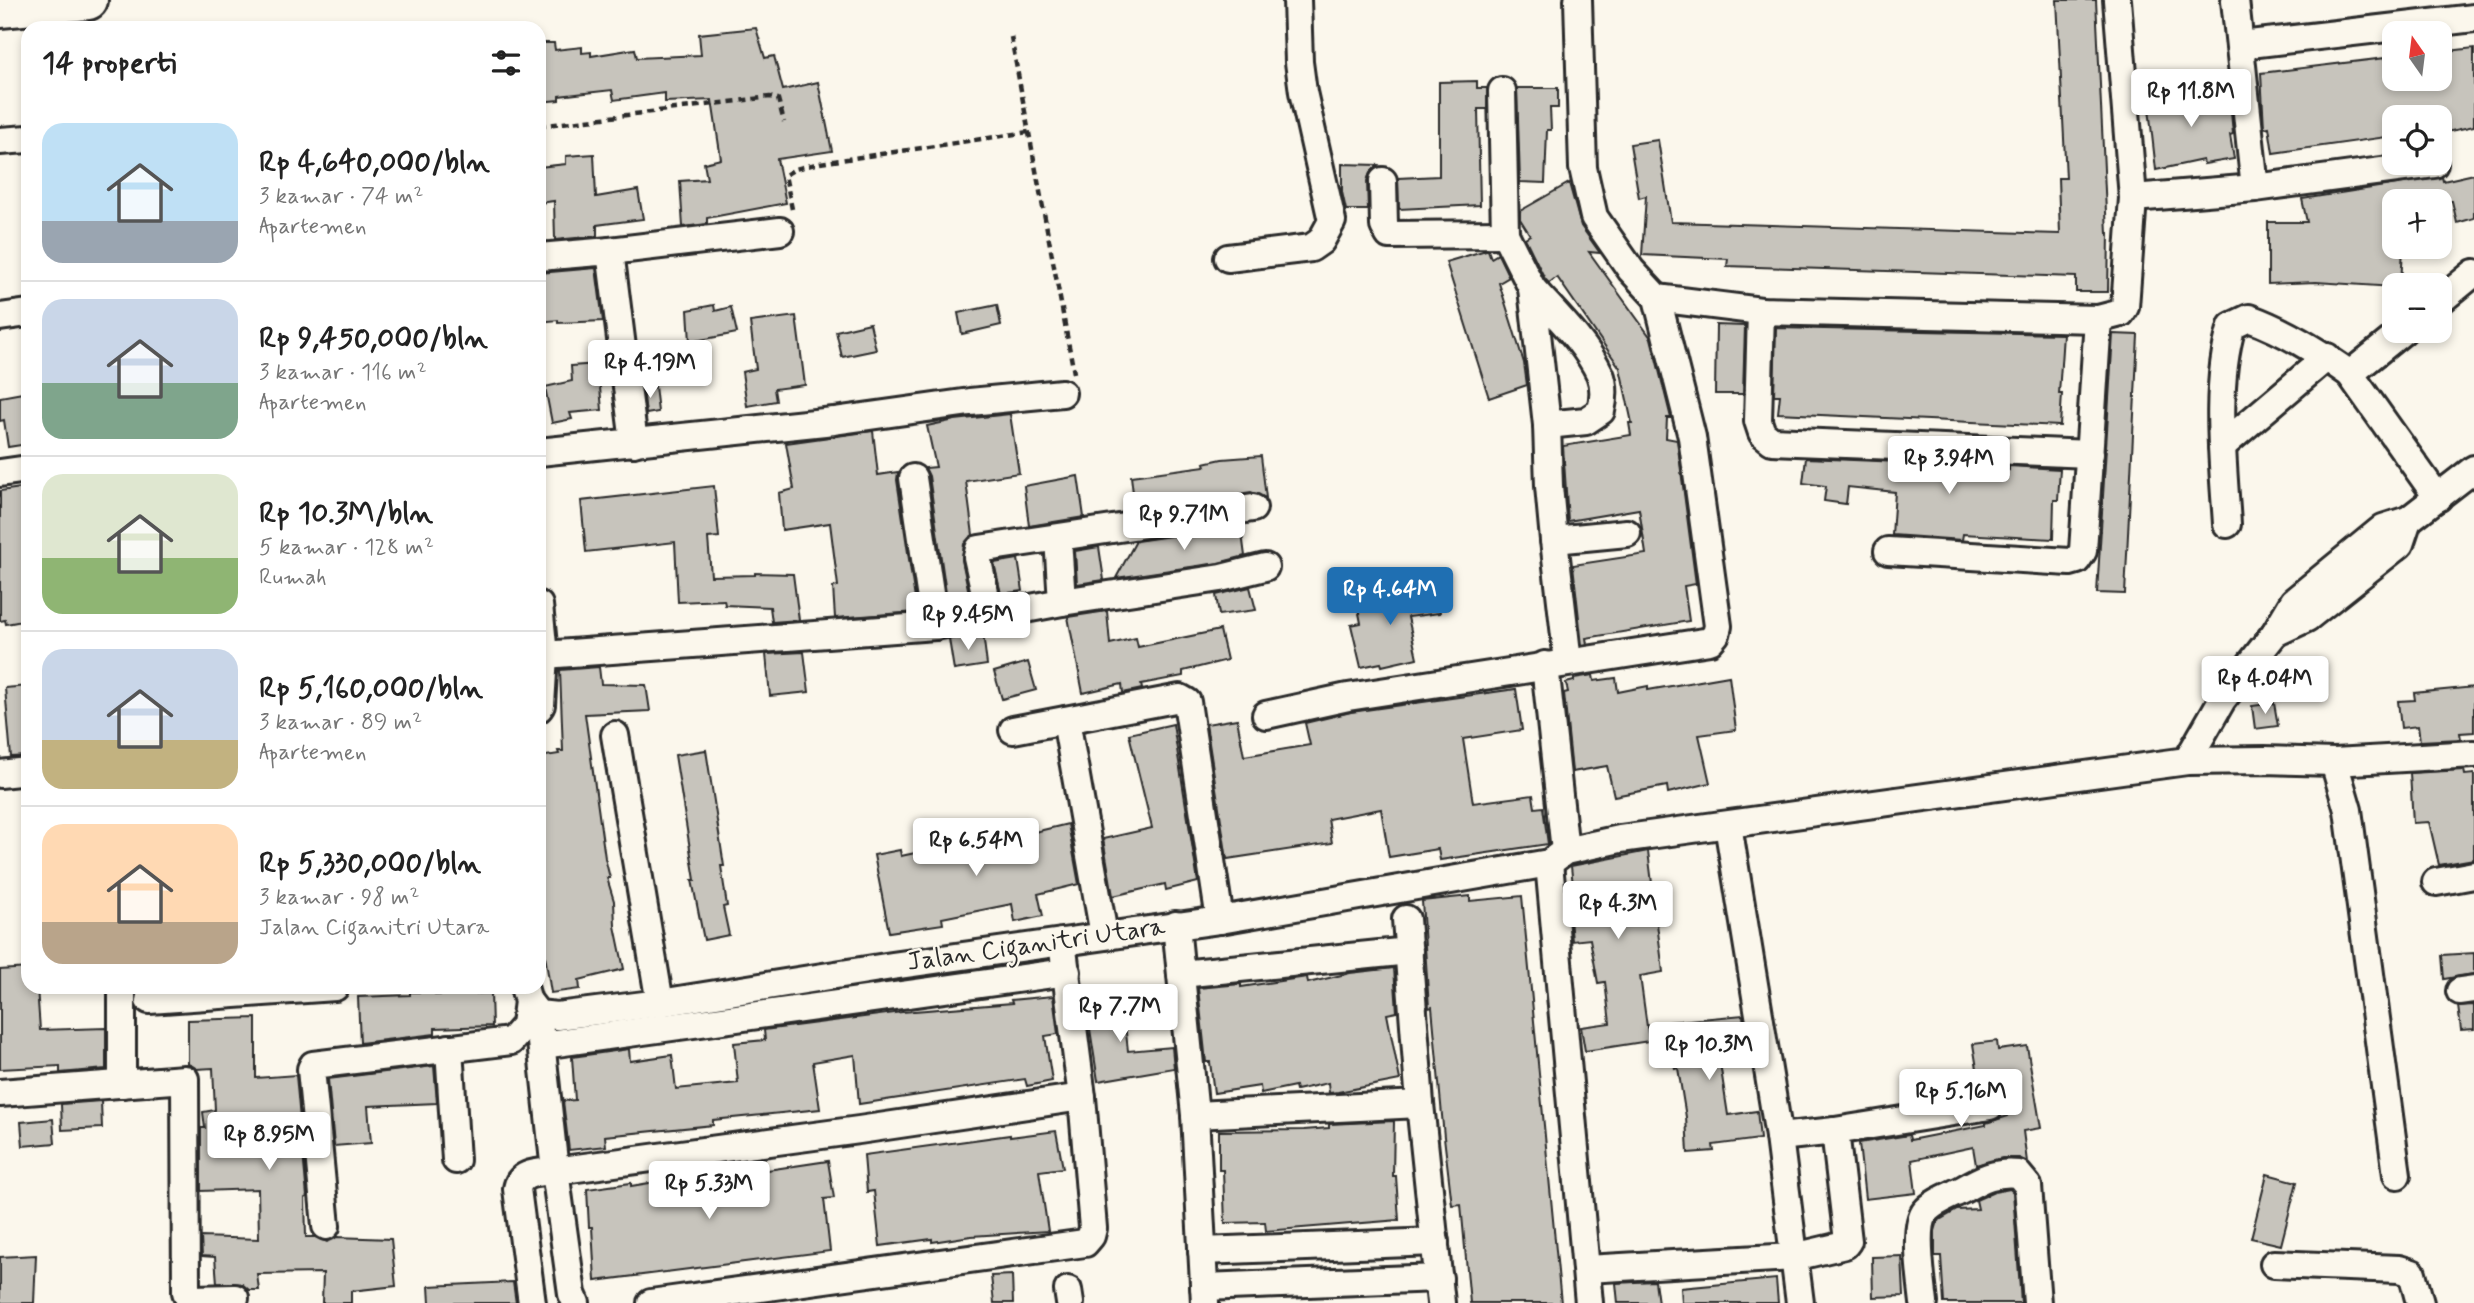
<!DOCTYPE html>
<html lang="id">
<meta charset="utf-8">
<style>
:root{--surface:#fff;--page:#f6f6f6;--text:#222;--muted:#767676;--line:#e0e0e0;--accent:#1f6fb2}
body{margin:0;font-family:Mynerve,sans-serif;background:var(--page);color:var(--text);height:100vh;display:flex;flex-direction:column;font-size:26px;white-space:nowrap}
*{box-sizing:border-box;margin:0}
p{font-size:23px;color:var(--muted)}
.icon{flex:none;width:38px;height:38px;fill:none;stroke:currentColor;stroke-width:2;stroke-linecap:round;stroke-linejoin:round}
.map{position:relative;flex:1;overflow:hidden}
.sheet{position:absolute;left:21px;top:21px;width:525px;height:973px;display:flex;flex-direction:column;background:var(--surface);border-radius:21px;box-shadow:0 4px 10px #0003}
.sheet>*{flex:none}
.needle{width:46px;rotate:346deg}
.buttons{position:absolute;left:2382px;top:21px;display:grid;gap:14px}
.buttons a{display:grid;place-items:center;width:70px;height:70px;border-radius:14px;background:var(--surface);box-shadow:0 4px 10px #0003;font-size:35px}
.price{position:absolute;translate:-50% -60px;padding:0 16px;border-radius:7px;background:#fff;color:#222;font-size:23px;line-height:46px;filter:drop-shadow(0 2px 4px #0008)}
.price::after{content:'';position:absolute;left:50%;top:42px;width:21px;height:16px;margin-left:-10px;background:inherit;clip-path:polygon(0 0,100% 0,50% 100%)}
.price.on{background:var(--accent);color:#fff}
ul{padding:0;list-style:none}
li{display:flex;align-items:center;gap:21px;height:175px;padding:0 21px}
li+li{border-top:2px solid var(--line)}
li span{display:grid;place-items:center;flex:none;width:196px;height:140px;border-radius:21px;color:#555}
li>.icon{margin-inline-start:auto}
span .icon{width:84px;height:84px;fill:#fffc;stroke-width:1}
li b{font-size:30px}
h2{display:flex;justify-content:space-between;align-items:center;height:84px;padding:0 21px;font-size:30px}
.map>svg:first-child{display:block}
.building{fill:#c7c4bc;stroke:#2b2b2b;stroke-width:2}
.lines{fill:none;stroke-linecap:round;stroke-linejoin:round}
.minor-casing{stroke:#2b2b2b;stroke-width:32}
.highway-casing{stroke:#2b2b2b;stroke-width:44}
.path{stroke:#2b2b2b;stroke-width:4.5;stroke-dasharray:7 5;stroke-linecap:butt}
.minor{stroke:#fbf7ec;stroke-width:26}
.highway{stroke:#fbf7ec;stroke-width:38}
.labels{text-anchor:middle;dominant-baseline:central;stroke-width:5;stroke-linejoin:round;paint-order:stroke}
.street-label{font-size:26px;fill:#2b2b2b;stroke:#fbf7ec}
</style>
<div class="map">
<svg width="2474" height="1303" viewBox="0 0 2474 1303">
<rect width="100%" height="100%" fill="#fbf7ec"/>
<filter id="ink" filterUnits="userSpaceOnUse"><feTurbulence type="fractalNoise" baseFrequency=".0143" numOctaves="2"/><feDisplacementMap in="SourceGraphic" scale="14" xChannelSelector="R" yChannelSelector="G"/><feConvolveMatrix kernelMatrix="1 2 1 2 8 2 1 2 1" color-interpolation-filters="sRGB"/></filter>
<g filter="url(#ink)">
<!-- building -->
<g class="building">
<polygon points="2057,0 2096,0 2107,233 2109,233 2108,292 2076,292 2076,277 1727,266 1728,259 1642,255 1646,196 1639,198 1630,144 1658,140 1671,222 2060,234 2058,178 2066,178"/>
<polygon points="756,28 765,58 774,56 783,90 818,82 832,151 777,159 786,203 707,218 707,224 683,227 680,181 707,179 704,163 721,159 712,100 665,102 665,93 614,100 612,90 559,96 559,100 539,102 539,43 554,43 555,50 582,47 582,53 591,52 591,56 635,49 637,58 701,55 699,34"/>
<polygon points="2474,48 2474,126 2442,133 2440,117 2394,117 2394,136 2273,153 2269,127 2264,128 2261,73 2394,57 2394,79 2440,79 2440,52"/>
<polygon points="1477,81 1477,88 1487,88 1487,109 1478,109 1480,205 1399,209 1398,178 1439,176 1439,82"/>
<polygon points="2221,87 2226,113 2231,112 2233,134 2230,135 2234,159 2204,164 2203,160 2156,170 2148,99"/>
<polygon points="1517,88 1558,88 1558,108 1550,108 1551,130 1547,130 1545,183 1520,182"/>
<polygon points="594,154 596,197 638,190 643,219 597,225 597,236 555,240 554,201 539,203 539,167 566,164 566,156"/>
<polygon points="1342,164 1378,165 1370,173 1367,181 1368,210 1346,210 1342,192"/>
<polygon points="2474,174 2474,218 2457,223 2452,201 2394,201 2394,247 2403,247 2401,285 2394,285 2394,287 2316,282 2268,284 2268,222 2307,222 2302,199 2442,177 2443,181"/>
<polygon points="1569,183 1581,226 1600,253 1589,252 1651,338 1671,418 1667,418 1666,438 1677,440 1696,584 1684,586 1689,621 1586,638 1587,644 1582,645 1573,565 1646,554 1639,509 1568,521 1563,446 1631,435 1629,423 1632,423 1620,368 1557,277 1549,283 1545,279 1525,238 1530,235 1520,219 1520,211"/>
<polygon points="1486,250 1488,250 1491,258 1498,254 1509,277 1499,283 1524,363 1527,385 1489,398 1446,262"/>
<polygon points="596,268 603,321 558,323 558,320 539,322 539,273"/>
<polygon points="714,305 715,311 731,307 737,333 690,342 688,310"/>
<polygon points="997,305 1001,325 962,334 958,313"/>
<polygon points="796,316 805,385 774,389 776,401 747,406 742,372 756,369 750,322"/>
<polygon points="870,323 876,350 842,357 836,331"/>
<polygon points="1716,325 1745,326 1743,394 1715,394"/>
<polygon points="1776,328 2063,334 2059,394 2062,394 2060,426 1778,413 1780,395 1774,395"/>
<polygon points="2113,334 2138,335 2125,594 2097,593"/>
<polygon points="598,364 602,410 570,413 572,419 552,423 545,387 572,381 571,366"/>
<polygon points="655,386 658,412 646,414 643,387"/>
<polygon points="28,392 28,444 8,447 4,420 0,421 0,397"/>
<polygon points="1010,414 1019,473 966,481 973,535 964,544 962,560 971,603 948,607 929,476 925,468 936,467 927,426 955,420"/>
<polygon points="873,431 878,475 898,472 897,480 917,612 835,618 833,587 838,586 830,523 782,530 779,493 794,489 786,443"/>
<polygon points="1261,456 1266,498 1251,492 1135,510 1131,476 1205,466 1204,463 1222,459"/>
<polygon points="1806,458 1971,465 2009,470 2009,466 2060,469 2058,500 2054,500 2053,539 1963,534 1962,540 1892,535 1895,492 1848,487 1846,504 1824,501 1826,486 1803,483"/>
<polygon points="1078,476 1084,517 1029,526 1024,486"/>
<polygon points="714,486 719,537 708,538 711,576 755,575 755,573 793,574 799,620 772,622 770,607 725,605 724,600 678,602 675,542 586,552 581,501"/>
<polygon points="28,487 28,620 6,624 5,620 0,621 0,491"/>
<polygon points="1241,526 1245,556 1218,563 1116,578 1136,541"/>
<polygon points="1099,547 1104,580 1077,584 1075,551"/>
<polygon points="1018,559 1023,591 1001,594 994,563"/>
<polygon points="1250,587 1256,610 1219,615 1216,595"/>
<polygon points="1437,591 1440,613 1408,617 1417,658 1382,666 1381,663 1361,667 1351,625 1361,623 1357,603 1383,598"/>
<polygon points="1107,611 1110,644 1136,638 1138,647 1220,630 1227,660 1183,671 1183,676 1141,684 1142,689 1123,693 1122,684 1083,693 1068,617"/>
<polygon points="983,633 987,665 954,670 949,639"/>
<polygon points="804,652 809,692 770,696 766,654"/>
<polygon points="1028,662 1036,690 1002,699 994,672"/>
<polygon points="599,667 601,684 646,685 650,711 585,714 605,858 610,878 607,878 614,901 615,926 624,969 579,980 580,989 551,993 539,918 539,757 559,754 558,751 563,751 560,670"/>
<polygon points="1593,675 1594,681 1616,678 1618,692 1648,686 1648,690 1729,676 1736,730 1699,735 1710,783 1668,793 1667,786 1614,796 1607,766 1572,772 1564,693 1568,692 1566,683 1574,681 1574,678"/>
<polygon points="28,686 28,756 11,757 5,688"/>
<polygon points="2474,687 2474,732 2460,733 2461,739 2420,741 2418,726 2401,728 2398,701 2415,700 2414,693"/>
<polygon points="1516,689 1522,730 1463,739 1473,803 1533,795 1535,808 1543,807 1548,844 1440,860 1438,849 1389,857 1381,809 1328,819 1332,843 1227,859 1206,724 1237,719 1244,756 1310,745 1305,723 1351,712"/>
<polygon points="2274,703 2278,726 2255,729 2252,706"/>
<polygon points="1173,724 1198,882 1166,890 1165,884 1113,896 1103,839 1152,828 1129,734"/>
<polygon points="706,750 724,866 721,866 727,906 723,907 729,935 704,940 692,880 695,880 675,755"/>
<polygon points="2464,770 2465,775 2474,774 2474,859 2439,865 2429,822 2413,823 2410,773"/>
<polygon points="1068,824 1079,884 1038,894 1043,916 1015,922 1012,904 942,918 943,924 889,932 874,855 900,850 901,856 929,850 929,853 978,844 977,839 1025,830 1026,834"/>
<polygon points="1648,851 1663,972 1640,976 1649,1041 1585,1051 1581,1027 1610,1023 1605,982 1598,983 1590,939 1572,941 1568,896 1574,896 1571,866"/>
<polygon points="1470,896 1470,901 1522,896 1561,1303 1470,1303 1461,1204 1452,1205 1444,1137 1432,1007 1429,1008 1422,901"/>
<polygon points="2474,953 2474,974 2444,979 2442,955"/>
<polygon points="28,968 28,987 37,987 40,1030 106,1028 106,1069 60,1073 60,1066 0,1069 0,970"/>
<polygon points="1394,968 1397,1012 1387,1014 1400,1080 1338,1092 1329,1093 1328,1083 1296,1090 1295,1086 1261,1093 1260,1086 1214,1093 1210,1062 1206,1062 1198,988 1241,984 1241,987 1307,977 1308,983 1350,973"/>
<polygon points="410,992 435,992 435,995 491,993 492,1026 435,1028 435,1034 360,1043 358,997 410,995"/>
<polygon points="1053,996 1058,1034 1045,1036 1052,1081 1027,1086 1025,1079 859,1104 855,1055 813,1062 820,1109 713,1120 713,1125 605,1136 606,1146 569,1150 563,1101 575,1100 572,1057 629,1049 630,1061 672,1055 676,1089 738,1083 734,1043 765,1040 764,1030 902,1012 1012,1003 1011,1000"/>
<polygon points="1122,996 1128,1051 1172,1047 1174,1068 1098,1081 1086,1003"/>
<polygon points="2474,1005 2474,1029 2461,1030 2458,1006"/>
<polygon points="1743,1015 1745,1035 1735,1035 1738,1061 1720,1063 1728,1115 1757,1111 1760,1139 1713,1145 1714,1151 1688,1153 1686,1117 1678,1068 1675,1069 1669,1022"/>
<polygon points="256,1018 256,1078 296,1075 307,1197 305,1198 306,1237 315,1237 327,1242 336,1237 391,1239 396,1286 351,1291 351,1303 322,1303 323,1273 257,1274 259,1290 249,1290 242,1284 217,1283 215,1257 202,1256 201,1237 259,1239 258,1189 201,1191 201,1128 205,1128 203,1112 215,1110 213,1068 196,1069 188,1064 188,1020"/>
<polygon points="1997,1041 1998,1050 2027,1046 2041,1128 2023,1131 2027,1162 2019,1158 2002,1158 1976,1165 1973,1147 1912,1160 1916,1193 1865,1199 1859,1143 1909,1135 1910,1140 1986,1125 1986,1123 2008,1116 2002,1078 1979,1081 1973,1044"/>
<polygon points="434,1066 437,1103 368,1106 371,1143 334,1146 328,1079"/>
<polygon points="101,1101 102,1128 62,1130 61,1104"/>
<polygon points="53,1119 55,1143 23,1146 21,1122"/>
<polygon points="1394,1121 1393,1176 1396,1176 1399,1220 1266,1231 1265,1222 1225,1223 1223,1170 1219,1170 1219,1131 1304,1130 1329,1128 1329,1124"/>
<polygon points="1056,1131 1063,1168 1039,1171 1048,1231 971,1236 932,1242 932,1239 880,1246 874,1191 867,1192 864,1155 1010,1135 1010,1137"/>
<polygon points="828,1161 834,1198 824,1199 830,1251 595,1281 592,1227 589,1227 587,1189 631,1183 631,1186 680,1178 680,1181 727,1176"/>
<polygon points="2267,1174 2297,1182 2281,1245 2251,1238"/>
<polygon points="2010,1189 2013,1192 2021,1303 1944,1303 1941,1256 1935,1256 1935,1231 1938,1221 1957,1210 1978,1209 1976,1200 1994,1192"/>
<polygon points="36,1255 34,1303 0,1303 0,1257"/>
<polygon points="1902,1256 1904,1296 1873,1297 1872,1257"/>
<polygon points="1012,1275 1013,1303 994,1303 991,1276"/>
<polygon points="1776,1279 1778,1303 1682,1303 1681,1288"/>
<polygon points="1655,1281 1658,1303 1618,1303 1616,1283"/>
<polygon points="513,1282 516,1303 430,1303 429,1286"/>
</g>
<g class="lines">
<defs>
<g id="minor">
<polyline points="2235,0 2255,188"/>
<polyline points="2241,45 2474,18"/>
<polyline points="1502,91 1505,234 1532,288 1547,425 1549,486 1554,540 1568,662"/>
<polyline points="0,141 28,139"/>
<polyline points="1383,181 1384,226 1389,235 1505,234"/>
<polyline points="2133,198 2255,188 2434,164"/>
<polyline points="610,251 780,231"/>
<polyline points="539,257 610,251 634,443"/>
<polyline points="1228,258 1311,248 1321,241 1332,221 1303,92 1299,62 1297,0"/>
<path d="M1532 288C1555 314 1585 342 1600 374 1605 386 1604 398 1601 411L1586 421 1547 425"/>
<polyline points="1657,298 1761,311 2098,319 2121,313 2125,307 2133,198 2117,0"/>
<polyline points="2440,301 2474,273"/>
<polyline points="1761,311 1758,421 1762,433 1772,441 2090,454"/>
<polyline points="0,317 28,313"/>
<polyline points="2403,331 2350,374 2438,498"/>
<polyline points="2222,446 2327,357"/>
<polyline points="539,452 834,421 970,402 1062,393"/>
<polyline points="0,473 28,469"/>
<polyline points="913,478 935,626"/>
<path d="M2227 524C2223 462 2214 385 2232 326L2249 318C2285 331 2319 352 2350 374"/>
<polyline points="1058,538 1062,602"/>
<polyline points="1554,540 1627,533"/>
<polyline points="1888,551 2070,562 2077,560 2083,551 2098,319"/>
<polyline points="539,605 544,655 541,705 539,708"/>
<polyline points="990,615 977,557 979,549 1253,508"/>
<polyline points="2275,633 2307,618 2400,544 2408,520"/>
<polyline points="544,655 935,626 1062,602 1221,578 1265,567"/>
<polyline points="1545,665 1565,851"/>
<polyline points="1266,715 1348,697 1710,641 1716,634 1718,626 1692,437 1657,298 1631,270 1594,217 1583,168 1578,0"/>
<polyline points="1066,720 1104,935"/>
<polyline points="1013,730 1180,698 1187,702 1220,920"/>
<polyline points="615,735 660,1003"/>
<polyline points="2187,761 2265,760 2334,762 2474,754"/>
<polyline points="2334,762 2348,810 2397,1175"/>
<polyline points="0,774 28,771"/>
<polyline points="1728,825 1779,1137 1800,1303"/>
<polyline points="1549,863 1589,1303"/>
<polyline points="2436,882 2474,875"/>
<polyline points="1406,919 1420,1104 1441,1303"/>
<polyline points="1176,925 1195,1115 1205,1303"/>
<polyline points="1181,974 1409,951"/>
<polyline points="122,987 122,1084"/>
<polyline points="524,987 528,1001 538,1014 557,1016 660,1003 892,966 1220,920 1549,863 1565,851 1620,839 2187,761 2222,700 2275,633 2294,601 2383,528 2408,520 2474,469"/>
<polyline points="2460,991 2474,989"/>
<polyline points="149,1000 335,987"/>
<polyline points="538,1014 555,1171 859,1130 1082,1097 1062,942"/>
<polyline points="542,1045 1067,972"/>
<polyline points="449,1048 456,1160"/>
<polyline points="0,1093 185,1079 186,1292 188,1297 193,1299 235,1298"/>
<polyline points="1195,1115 1420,1104"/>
<polyline points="1779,1137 1835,1131 1990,1106"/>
<polyline points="326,1226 311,1069 313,1065 511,1041 525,1025 528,1001"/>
<polyline points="1202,1251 1435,1242"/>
<polyline points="2274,1264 2399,1269 2412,1273 2420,1303"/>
<polyline points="1587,1269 1794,1257 1845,1245 1848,1241 1835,1131"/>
<polyline points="1204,1287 1439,1278"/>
<polyline points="1068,1290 1070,1303"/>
<path d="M532 1303 517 1189C520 1171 539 1173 555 1171L572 1294 576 1303"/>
<polyline points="651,1303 1085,1243 1091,1236 1093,1228 1082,1097"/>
<path d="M1924 1303C1922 1284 1913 1226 1925 1212 1933 1202 1950 1196 1962 1190 1981 1179 1996 1171 2018 1174L2028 1186 2037 1303"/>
</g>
<polyline id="highway" points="0,8 88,0"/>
</defs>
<!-- minor casing -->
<use href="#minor" class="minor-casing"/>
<!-- highway casing -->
<use href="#highway" class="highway-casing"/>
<!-- path -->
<g class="path">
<polyline points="1011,37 1074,373"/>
<polyline points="539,126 770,97 778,99 784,122"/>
<polyline points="792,209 785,175 795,169 820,163 1029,132"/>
</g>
<!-- minor -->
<use href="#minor" class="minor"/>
<!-- highway -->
<use href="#highway" class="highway"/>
</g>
</g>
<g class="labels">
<!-- street labels -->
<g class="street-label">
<text transform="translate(1036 945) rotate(-8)">Jalan Ciganitri Utara</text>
</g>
</g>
</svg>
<div class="buttons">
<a><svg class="needle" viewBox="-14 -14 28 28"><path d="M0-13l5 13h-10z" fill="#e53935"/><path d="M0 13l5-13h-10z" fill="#767676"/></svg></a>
<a><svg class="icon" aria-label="locate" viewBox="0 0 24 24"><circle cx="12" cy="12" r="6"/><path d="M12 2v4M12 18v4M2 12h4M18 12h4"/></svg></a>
<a>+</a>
<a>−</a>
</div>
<b class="price" style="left:2191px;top:129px">Rp 11.8M</b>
<b class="price" style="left:650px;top:400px">Rp 4.19M</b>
<b class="price" style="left:1949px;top:496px">Rp 3.94M</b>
<b class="price" style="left:1184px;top:552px">Rp 9.71M</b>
<b class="price on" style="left:1390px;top:627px">Rp 4.64M</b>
<b class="price" style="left:968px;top:652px">Rp 9.45M</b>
<b class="price" style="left:2265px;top:716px">Rp 4.04M</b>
<b class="price" style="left:976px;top:878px">Rp 6.54M</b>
<b class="price" style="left:1618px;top:941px">Rp 4.3M</b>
<b class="price" style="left:1120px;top:1044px">Rp 7.7M</b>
<b class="price" style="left:1709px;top:1082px">Rp 10.3M</b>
<b class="price" style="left:1961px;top:1129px">Rp 5.16M</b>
<b class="price" style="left:269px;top:1172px">Rp 8.95M</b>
<b class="price" style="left:709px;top:1221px">Rp 5.33M</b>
<section class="sheet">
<h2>14 properti<svg class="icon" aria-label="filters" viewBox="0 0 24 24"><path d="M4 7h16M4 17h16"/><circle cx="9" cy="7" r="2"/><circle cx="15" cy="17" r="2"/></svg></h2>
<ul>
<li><span style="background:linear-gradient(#bfe0f5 70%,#9aa5b1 0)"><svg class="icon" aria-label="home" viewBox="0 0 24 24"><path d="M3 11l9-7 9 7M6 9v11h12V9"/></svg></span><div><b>Rp 4,640,000/bln</b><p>3 kamar · 74 m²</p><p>Apartemen</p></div></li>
<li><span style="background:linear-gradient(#c9d6e8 60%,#7fa58c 0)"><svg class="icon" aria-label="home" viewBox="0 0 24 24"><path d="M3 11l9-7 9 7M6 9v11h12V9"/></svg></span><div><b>Rp 9,450,000/bln</b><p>3 kamar · 116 m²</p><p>Apartemen</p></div></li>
<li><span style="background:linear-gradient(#dfe7d0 60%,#8fb573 0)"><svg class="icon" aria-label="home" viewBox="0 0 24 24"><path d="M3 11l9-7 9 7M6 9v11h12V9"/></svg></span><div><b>Rp 10.3M/bln</b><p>5 kamar · 128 m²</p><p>Rumah</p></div></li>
<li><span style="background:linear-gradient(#c9d6e8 65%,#c2b280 0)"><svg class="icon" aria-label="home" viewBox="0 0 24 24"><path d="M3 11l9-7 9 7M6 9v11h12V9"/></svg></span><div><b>Rp 5,160,000/bln</b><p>3 kamar · 89 m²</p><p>Apartemen</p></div></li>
<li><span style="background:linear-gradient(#ffd9b3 70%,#b9a48a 0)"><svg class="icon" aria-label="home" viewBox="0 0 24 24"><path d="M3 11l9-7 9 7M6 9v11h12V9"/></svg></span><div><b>Rp 5,330,000/bln</b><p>3 kamar · 98 m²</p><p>Jalan Ciganitri Utara</p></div></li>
</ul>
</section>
</div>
